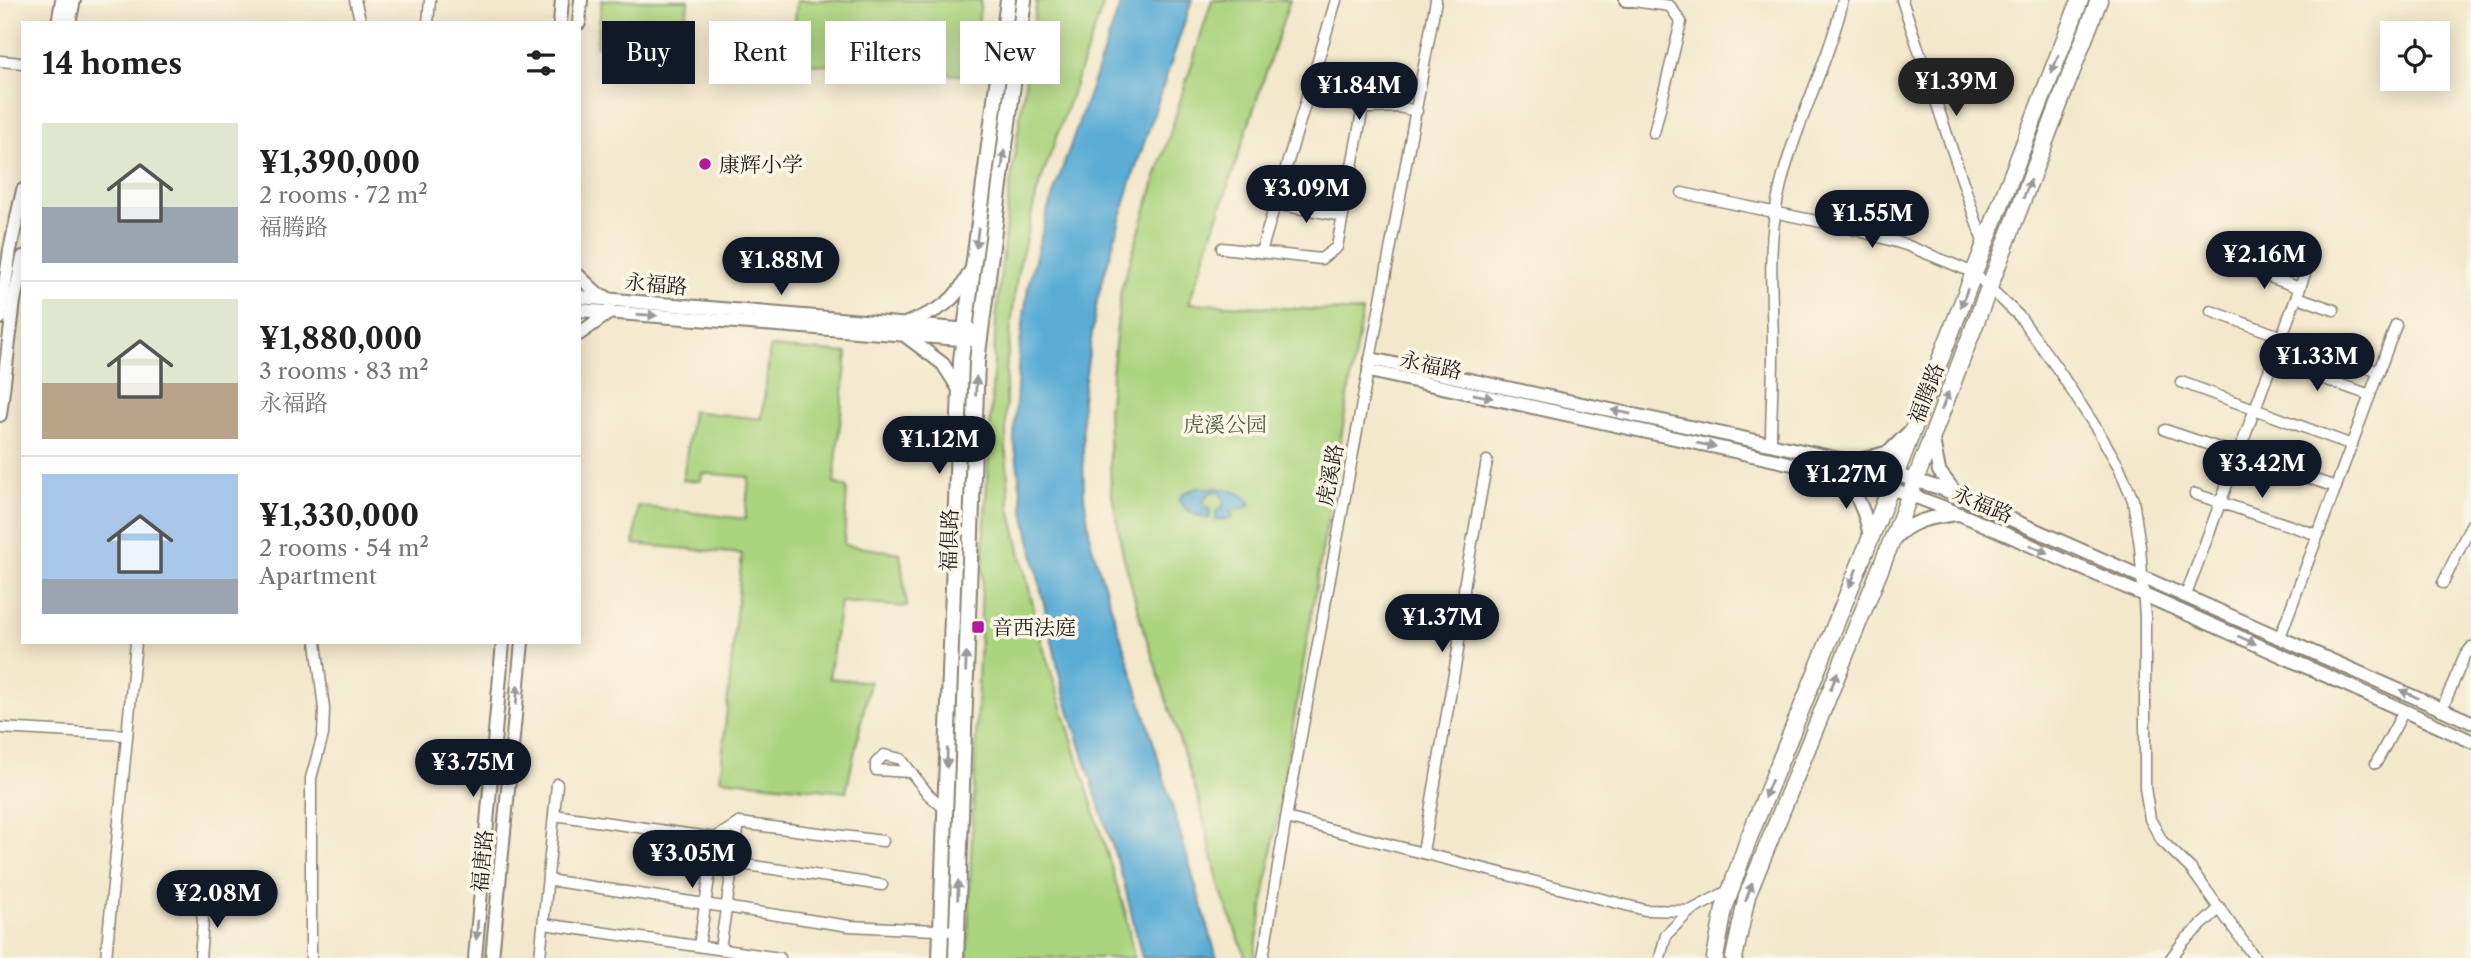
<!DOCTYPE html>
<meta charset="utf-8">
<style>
:root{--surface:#fff;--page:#f6f6f6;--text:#202124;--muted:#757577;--line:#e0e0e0;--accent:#111827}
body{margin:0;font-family:"Libre Caslon Text","Noto Serif SC",serif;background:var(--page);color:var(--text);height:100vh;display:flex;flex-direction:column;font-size:26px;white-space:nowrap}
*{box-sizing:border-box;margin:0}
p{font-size:23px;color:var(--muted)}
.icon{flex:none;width:38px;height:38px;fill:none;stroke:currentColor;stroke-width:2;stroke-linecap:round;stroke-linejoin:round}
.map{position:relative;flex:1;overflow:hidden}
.panel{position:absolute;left:21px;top:21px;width:560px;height:623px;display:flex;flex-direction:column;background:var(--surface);border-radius:0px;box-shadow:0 4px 18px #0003}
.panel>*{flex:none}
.banner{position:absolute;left:602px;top:21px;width:665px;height:63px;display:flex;gap:14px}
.fabs{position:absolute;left:2380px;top:21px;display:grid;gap:14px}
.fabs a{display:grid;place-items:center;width:70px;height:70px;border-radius:0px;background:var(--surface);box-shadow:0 4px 18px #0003;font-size:35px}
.price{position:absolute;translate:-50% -60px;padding:0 16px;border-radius:24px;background:var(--accent);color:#fff;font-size:23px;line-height:46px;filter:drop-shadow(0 2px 4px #0008)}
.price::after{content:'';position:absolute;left:50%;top:42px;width:21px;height:16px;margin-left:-10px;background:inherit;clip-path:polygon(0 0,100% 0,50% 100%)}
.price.active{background:#222;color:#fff}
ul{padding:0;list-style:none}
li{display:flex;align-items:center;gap:21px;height:175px;padding:0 21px}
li+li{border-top:2px solid var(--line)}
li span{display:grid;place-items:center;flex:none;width:196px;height:140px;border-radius:0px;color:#555}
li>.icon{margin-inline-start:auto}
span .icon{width:84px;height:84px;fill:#fffc;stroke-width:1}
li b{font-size:30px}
h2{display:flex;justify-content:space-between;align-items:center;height:84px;padding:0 21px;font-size:30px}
.tag{padding:0 24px;border-radius:0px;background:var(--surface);box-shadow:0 4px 18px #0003;font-size:24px;line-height:63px}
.tag.active{background:var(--accent);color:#fff}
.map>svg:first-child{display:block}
.green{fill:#abd47f;stroke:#64784e;stroke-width:2}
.water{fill:#5aacd5;stroke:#3b6478;stroke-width:2}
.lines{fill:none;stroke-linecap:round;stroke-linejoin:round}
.minor-casing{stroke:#888274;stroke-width:13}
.tertiary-casing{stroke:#888274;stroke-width:16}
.secondary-casing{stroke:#888274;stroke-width:18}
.primary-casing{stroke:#888274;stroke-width:19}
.minor{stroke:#fff;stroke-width:10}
.tertiary{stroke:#fff;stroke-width:12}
.secondary{stroke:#fff;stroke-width:14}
.primary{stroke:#fff;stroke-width:16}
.oneway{fill:#999}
.poi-dot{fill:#b5179e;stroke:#fcf5e5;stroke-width:2.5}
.labels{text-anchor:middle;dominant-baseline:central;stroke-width:7;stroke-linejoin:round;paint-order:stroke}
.poi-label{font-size:21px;fill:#1c1c1c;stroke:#fcf5e5;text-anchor:start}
.street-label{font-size:21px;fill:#1c1c1c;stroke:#fcf5e5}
.park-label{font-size:21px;fill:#4e5c3f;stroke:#fcf5e5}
</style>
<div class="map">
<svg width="2471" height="958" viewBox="0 0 2471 958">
<rect width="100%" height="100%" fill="#fcf5e5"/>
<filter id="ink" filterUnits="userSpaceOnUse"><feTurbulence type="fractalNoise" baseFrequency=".0143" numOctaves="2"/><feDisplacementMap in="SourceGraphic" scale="14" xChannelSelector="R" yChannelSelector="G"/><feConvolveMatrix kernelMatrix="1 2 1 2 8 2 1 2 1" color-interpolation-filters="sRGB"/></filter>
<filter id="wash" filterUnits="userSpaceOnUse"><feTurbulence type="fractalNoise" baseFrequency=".00686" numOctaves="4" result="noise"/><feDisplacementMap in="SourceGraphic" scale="28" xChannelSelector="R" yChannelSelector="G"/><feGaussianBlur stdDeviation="1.57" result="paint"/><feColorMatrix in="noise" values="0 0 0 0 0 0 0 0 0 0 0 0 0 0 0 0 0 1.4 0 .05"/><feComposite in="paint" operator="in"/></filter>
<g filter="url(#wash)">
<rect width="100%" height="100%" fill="#f3e8cc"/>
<!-- green -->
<g class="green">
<polygon points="602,0 688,0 683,53 596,46"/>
<polygon points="797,0 981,0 972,76 791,62"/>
<polygon points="1037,0 1105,0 1037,192 1017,275 1006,370 1006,451 1010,508 1041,640 1125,911 1134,958 967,958 984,538 996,320 1009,194"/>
<polygon points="1212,0 1290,0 1189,303 1362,312 1254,958 1246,958 1220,889 1199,801 1141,621 1123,554 1111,489 1108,411 1121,289"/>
<polygon points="770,347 847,353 834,483 847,488 844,545 900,553 907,607 840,602 829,678 870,682 846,792 720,779 742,554 634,544 638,506 745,519 749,477 702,473 701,481 683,480 692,411 762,419"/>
</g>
<!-- water -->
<g class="water">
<polygon points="1122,0 1192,0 1130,185 1097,300 1082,399 1084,496 1091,543 1145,714 1217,958 1142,958 1124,883 1063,691 1023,507 1014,439 1019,352 1028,287 1048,209"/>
<path d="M1197 488C1214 487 1242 488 1251 504L1246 508 1229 511 1233 515 1232 518 1216 520V511L1222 508 1224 500 1220 493 1212 491 1204 499V504L1210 510 1209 519C1197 516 1187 512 1179 501L1183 493Z"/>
</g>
</g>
<g filter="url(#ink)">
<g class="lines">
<defs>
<g id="minor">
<polyline points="355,0 361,23"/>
<polyline points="1902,0 1984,245"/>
<polyline points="1633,1 1670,6 1681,22 1654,133"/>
<polyline points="428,23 430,0"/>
<polyline points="0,61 23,63"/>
<polyline points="1307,95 1369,108 1398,107 1417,111"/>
<polyline points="1682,193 1850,228 1906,245 1974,273 2020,317 2059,371 2100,434 2119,467 2133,500 2140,546 2145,617 2145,788 2150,819 2162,841 2191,869 2255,958"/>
<polyline points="1275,204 1343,216"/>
<polyline points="1222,248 1321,259 1337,247 1363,107"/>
<polyline points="1261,252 1336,0"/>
<polyline points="2239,266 2300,288"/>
<polyline points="2297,297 2334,310"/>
<polyline points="2211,311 2379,372"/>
<polyline points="2273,361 2370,395"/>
<polyline points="2181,382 2352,445"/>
<polyline points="2165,430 2336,487"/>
<path d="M1771 444C1771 414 1773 383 1773 353 1773 307 1768 260 1775 214 1786 140 1826 73 1843 0"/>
<polyline points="2195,494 2318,535"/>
<polyline points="2443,583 2471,525"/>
<polyline points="2186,595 2306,271"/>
<polyline points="2280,637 2396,325"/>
<polyline points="2442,709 2464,657 2471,648"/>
<polyline points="0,728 127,735"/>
<polyline points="2376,763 2404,711"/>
<polyline points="910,772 876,770 876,763 884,755 901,759 928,794 945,809"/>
<polyline points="554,815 557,784"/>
<polyline points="1286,818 1645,910 1690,911 1730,890"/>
<polyline points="1423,852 1458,650 1465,581 1487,461"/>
<polyline points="733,863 882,885"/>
<polyline points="548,880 849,926 957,931"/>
<polyline points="544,924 780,958"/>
<polyline points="699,946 715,838"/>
<polyline points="720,949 739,823"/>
<polyline points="540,957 554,815 715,838 739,823 883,841"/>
<polyline points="106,958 136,642"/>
<polyline points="200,958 203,921 201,903"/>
<polyline points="311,958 311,778 323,735 324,709 316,642"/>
<polyline points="1263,958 1286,818 1436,0"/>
<polyline points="1660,958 1666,935 1690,911"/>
<polyline points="2171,958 2184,941 2220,908"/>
</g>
<g id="tertiary">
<polyline points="1626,0 1633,0"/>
<polyline points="58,23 62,0"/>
<polyline points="69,23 74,0"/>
<polyline points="560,23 562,0"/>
<polyline points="579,23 581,0"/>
<polyline points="579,276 598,294 606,297"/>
<polyline points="579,297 981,331"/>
<polyline points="579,310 973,340"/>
<polyline points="0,318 10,250 23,190"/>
<path d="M907 323C940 310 955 303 971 270"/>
<polyline points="579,334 610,312"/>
<polyline points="907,337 943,364 960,391"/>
<polyline points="1371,359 1854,462 1940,488 2471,722"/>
<path d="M1369 371 1843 475C1925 494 2002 533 2079 567 2210 623 2341 682 2471 741"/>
<polyline points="0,415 14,301 23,257"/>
<polyline points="1933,440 1939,471 1955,492"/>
<polyline points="1856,461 1889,452 1911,430"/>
<path d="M1843 475C1857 495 1866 513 1870 537"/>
<path d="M1894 539C1911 520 1933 517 1957 514"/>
<polyline points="475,958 503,642"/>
<polyline points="492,958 522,642"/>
</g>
<g id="secondary">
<polyline points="940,958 961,360 1008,0"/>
<polyline points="956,958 977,361 1024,0"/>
</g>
<g id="primary">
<polyline points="1715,958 1724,909 1748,840 1879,517 2080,0"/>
<polyline points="1734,958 1747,896 1899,523 2099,0"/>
</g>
</defs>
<!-- minor casing -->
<use href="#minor" class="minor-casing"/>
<!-- tertiary casing -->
<use href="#tertiary" class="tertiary-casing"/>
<!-- secondary casing -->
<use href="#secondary" class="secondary-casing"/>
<!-- primary casing -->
<use href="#primary" class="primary-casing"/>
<!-- minor -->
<use href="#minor" class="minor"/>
<!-- tertiary -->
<use href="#tertiary" class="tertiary"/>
<!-- secondary -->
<use href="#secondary" class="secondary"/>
<!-- primary -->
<use href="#primary" class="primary"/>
</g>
<!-- one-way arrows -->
<defs><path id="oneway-solid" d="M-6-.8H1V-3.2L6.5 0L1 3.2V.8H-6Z" transform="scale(1.75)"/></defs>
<g class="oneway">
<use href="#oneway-solid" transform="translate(2055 64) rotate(111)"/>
<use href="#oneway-solid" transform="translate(1003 160) rotate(-83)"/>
<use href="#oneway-solid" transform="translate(2027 189) rotate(-69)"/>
<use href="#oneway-solid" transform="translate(977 238) rotate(97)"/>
<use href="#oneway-solid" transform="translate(1964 298) rotate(111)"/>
<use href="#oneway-solid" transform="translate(647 315) rotate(4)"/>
<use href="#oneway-solid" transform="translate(976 386) rotate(-88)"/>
<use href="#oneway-solid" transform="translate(1483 396) rotate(12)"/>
<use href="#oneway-solid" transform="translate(1945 401) rotate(-69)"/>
<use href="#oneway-solid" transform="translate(1621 412) rotate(-168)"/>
<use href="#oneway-solid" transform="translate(1706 445) rotate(12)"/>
<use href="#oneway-solid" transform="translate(2039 549) rotate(23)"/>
<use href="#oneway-solid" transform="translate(1853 578) rotate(112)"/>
<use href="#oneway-solid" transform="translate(2247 640) rotate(24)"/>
<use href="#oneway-solid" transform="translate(966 662) rotate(-88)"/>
<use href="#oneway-solid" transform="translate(1834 681) rotate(-68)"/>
<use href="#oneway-solid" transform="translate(2409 694) rotate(-156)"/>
<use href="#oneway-solid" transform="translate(517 695) rotate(-85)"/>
<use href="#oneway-solid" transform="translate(947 758) rotate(92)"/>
<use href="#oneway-solid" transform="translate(1768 789) rotate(112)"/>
<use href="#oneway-solid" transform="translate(958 890) rotate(-88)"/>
<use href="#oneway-solid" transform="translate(1749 892) rotate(-69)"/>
<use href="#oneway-solid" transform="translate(477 930) rotate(95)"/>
</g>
</g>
<!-- markers -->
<g class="poi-dot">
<circle cx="705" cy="164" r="7"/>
<rect x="971" y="620" width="14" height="14" rx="3.5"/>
</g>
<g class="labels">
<!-- poi labels -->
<g class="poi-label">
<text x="719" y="164">康辉小学</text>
<text x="992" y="627">音西法庭</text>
</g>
<!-- street labels -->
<g class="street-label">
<text transform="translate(656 284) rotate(5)">永福路</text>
<text transform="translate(1431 365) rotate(12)">永福路</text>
<text transform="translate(1926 393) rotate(-69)">福腾路</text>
<text transform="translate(1330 475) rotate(-79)">虎溪路</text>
<text transform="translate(1983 504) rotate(23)">永福路</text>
<text transform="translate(949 540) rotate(-88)">福俱路</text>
<text transform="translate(482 861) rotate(-85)">福唐路</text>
</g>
<!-- park labels -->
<g class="park-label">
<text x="1225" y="424">虎溪公园</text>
</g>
</g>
</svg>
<div class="fabs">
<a><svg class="icon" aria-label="locate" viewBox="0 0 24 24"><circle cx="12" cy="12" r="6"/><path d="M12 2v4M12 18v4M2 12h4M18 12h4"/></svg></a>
</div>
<b class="price active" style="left:1956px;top:118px">¥1.39M</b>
<b class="price" style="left:1359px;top:122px">¥1.84M</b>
<b class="price" style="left:1306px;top:225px">¥3.09M</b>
<b class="price" style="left:1872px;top:250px">¥1.55M</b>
<b class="price" style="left:2264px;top:291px">¥2.16M</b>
<b class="price" style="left:781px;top:297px">¥1.88M</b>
<b class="price" style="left:2317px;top:393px">¥1.33M</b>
<b class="price" style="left:939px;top:476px">¥1.12M</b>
<b class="price" style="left:2262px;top:500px">¥3.42M</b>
<b class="price" style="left:1846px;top:511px">¥1.27M</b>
<b class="price" style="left:1442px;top:654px">¥1.37M</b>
<b class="price" style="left:473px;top:799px">¥3.75M</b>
<b class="price" style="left:692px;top:890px">¥3.05M</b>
<b class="price" style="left:217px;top:930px">¥2.08M</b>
<div class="banner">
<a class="tag active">Buy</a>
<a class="tag">Rent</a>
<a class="tag">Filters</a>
<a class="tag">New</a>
</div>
<section class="panel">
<h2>14 homes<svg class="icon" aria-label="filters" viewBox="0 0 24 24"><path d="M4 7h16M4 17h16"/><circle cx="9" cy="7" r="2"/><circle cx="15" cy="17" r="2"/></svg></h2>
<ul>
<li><span style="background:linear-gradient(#dfe7d0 60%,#9aa5b1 0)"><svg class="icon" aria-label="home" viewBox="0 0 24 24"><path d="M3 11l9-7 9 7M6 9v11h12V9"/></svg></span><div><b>¥1,390,000</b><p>2 rooms · 72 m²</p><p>福腾路</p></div></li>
<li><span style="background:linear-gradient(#dfe7d0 60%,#b9a48a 0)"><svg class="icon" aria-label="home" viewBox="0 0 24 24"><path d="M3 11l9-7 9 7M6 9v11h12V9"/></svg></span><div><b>¥1,880,000</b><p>3 rooms · 83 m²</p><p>永福路</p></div></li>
<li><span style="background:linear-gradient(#a9c7e8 75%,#9aa5b1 0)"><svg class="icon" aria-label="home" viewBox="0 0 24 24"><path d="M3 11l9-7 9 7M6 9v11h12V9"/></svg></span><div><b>¥1,330,000</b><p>2 rooms · 54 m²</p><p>Apartment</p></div></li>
</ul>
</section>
</div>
